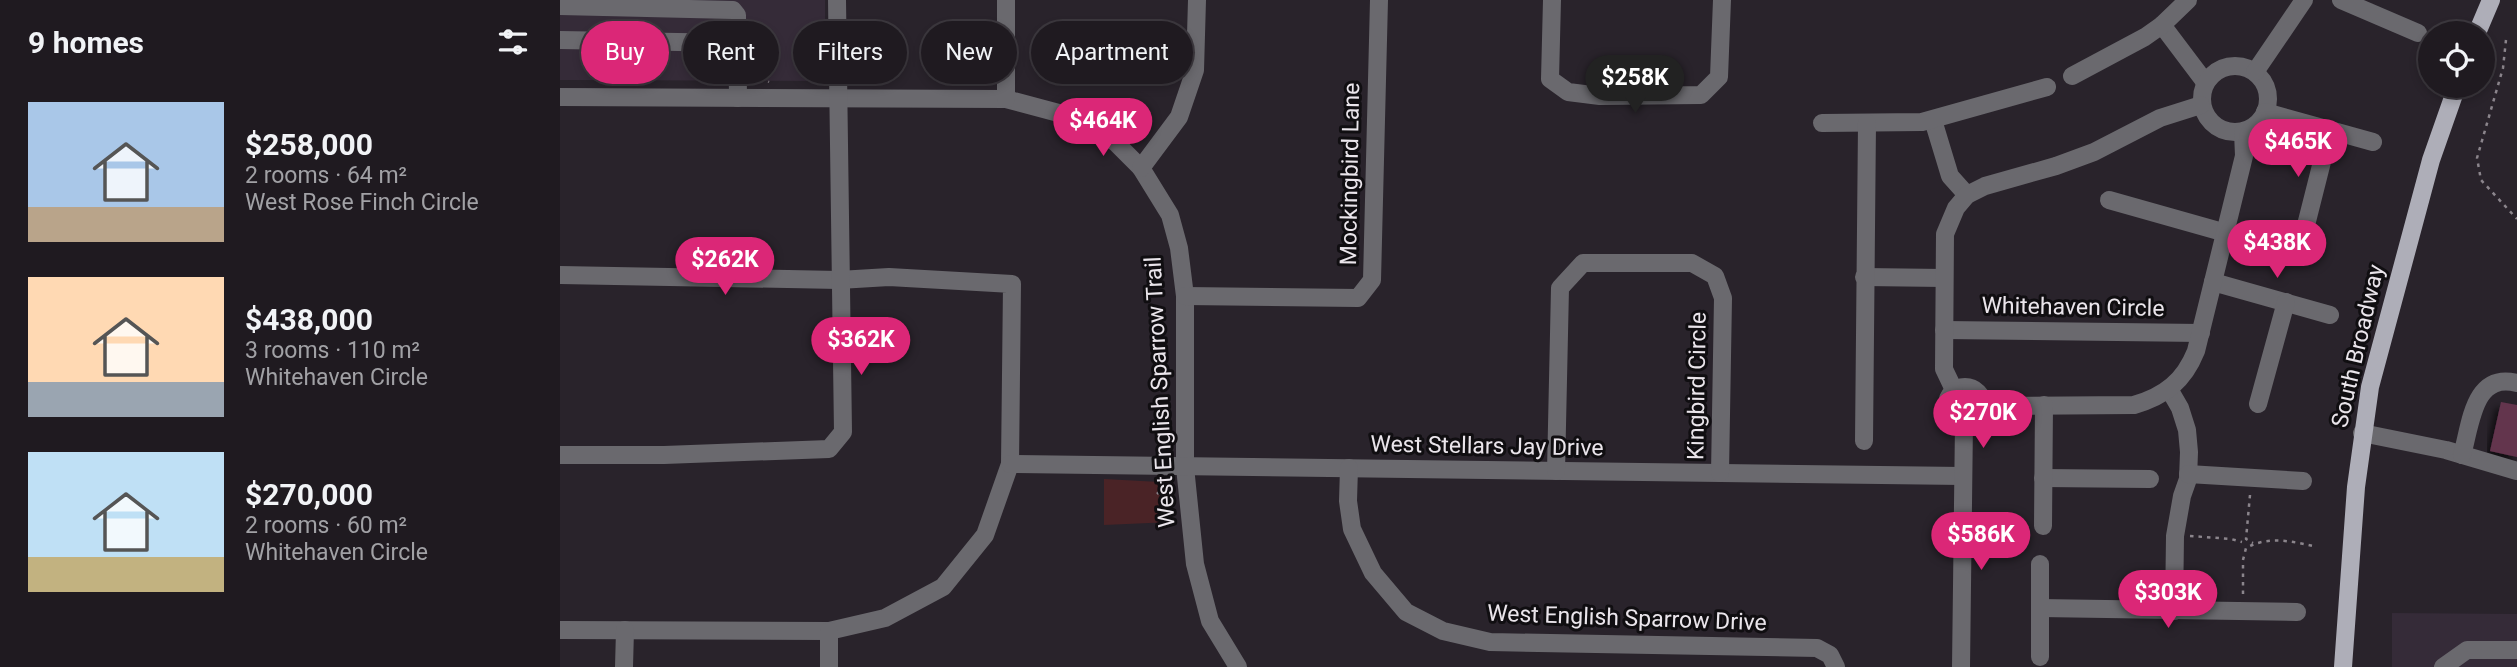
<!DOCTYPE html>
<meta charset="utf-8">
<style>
:root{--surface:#1f1a20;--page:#272329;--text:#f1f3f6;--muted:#a1a1a5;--line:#3c383e;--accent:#db2777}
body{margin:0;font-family:Roboto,sans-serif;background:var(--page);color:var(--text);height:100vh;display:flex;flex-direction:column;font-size:26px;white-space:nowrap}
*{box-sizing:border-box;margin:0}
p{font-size:23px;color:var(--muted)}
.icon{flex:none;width:38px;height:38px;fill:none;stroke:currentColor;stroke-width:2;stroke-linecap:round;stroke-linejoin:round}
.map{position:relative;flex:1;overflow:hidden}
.details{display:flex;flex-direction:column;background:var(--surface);width:560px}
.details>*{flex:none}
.guide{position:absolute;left:21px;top:21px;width:665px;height:63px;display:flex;gap:14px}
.buttons{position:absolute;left:1858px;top:21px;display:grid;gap:14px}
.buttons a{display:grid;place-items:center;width:77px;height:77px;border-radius:50%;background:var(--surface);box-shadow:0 4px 10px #0003,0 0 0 2px var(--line);font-size:35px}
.price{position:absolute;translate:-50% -60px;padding:0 16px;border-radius:24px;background:var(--accent);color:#fff;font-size:23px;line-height:46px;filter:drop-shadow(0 2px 4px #0008)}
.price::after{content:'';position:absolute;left:50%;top:42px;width:21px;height:16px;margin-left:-10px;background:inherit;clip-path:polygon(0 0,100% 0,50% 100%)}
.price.selected{background:#222;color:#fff}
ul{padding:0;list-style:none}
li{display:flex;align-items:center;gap:21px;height:175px;padding:0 28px}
li span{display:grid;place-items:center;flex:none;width:196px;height:140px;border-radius:0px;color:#555}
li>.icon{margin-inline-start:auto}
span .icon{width:84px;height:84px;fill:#fffc;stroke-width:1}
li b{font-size:30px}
h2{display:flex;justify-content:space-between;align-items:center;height:84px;padding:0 28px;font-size:30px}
.chip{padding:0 24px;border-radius:32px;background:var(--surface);box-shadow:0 4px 10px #0003,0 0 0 2px var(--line);font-size:24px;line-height:63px}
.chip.selected{background:var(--accent);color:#fff}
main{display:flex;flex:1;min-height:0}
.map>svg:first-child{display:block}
.built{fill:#352b38}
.green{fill:#4a2326}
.building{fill:#63344e;filter:url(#shadow)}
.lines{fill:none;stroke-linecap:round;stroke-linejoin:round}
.path{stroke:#8b858c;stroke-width:2.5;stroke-dasharray:3.5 5;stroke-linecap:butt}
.minor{stroke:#6a696e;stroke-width:18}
.major{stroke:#aeaeb8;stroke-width:18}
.labels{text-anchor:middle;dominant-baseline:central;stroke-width:6;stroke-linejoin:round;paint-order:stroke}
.street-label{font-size:23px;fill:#eae5eb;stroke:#100e11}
</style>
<main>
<section class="details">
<h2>9 homes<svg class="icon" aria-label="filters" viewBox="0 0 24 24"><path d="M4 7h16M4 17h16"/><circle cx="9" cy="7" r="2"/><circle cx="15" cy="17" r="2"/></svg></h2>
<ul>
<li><span style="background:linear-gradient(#a9c7e8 75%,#b9a48a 0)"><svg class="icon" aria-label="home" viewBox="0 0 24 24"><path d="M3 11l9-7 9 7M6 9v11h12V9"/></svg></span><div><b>$258,000</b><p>2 rooms · 64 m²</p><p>West Rose Finch Circle</p></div></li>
<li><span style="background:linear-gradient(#ffd9b3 75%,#9aa5b1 0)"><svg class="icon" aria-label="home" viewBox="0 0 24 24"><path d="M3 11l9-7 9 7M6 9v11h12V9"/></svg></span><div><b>$438,000</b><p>3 rooms · 110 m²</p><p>Whitehaven Circle</p></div></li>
<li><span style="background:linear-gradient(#bfe0f5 75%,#c2b280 0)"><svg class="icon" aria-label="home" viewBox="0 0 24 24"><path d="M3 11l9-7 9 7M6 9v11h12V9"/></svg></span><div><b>$270,000</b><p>2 rooms · 60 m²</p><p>Whitehaven Circle</p></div></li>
</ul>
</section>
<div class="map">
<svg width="1957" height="667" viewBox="0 0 1957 667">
<defs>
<filter id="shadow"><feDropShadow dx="-5.5" dy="5.5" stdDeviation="3.5" flood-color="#0009"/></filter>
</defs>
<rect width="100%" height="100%" fill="#29232b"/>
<!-- built -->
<g class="built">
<polygon points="0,0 265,0 265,70 255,81 0,80"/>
<polygon points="1832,613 1957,614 1957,667 1832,667"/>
</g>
<!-- green -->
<polygon class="green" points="544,479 600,482 609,491 612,522 544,525"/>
<!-- building -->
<polygon class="building" points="1941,402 1957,405 1957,457 1930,451"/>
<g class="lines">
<!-- path -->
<g class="path">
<polyline points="1946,40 1943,68 1917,158 1921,180 1957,219"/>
<polyline points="193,74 209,82"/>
<polyline points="597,494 610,481"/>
<polyline points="1690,495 1686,539 1693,543"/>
<polyline points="1630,536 1671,539 1682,542"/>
<path d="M1683 594V560L1686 548C1707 536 1731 541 1753 546"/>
</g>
<!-- minor -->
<g class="minor">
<polyline points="992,0 990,79 1008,92 1040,96 1141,95 1159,77 1162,0"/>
<polyline points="1781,0 1858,33"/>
<polyline points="0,6 173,10 177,15 178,98"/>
<polyline points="1602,25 1645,82"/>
<polyline points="0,40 177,43"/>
<circle cx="1675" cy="99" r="33"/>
<polyline points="1695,72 1744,0"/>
<polyline points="1512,76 1585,37 1602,25 1628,0"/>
<polyline points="0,97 446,99 521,119 555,142 581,168 610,215 619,248 625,296 625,467 635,564 650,621 678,667"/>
<polyline points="446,99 446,0"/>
<polyline points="1705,112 1813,142"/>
<polyline points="1373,120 1390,176 1407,195"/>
<polyline points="1262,123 1362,122 1487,87"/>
<polyline points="581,168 619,117 635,70 637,0"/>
<polyline points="1549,200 1666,233"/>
<polyline points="1743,237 1770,130"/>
<polyline points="0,275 279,280 329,277 452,284 450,464 425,535 383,587 325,618 269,631 0,630"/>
<polyline points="1304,277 1384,278"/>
<polyline points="1653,282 1770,315"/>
<polyline points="625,296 798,298 812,280 819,0"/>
<polyline points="1384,330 1641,333"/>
<circle cx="1405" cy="405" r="18"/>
<polyline points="1609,389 1620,408 1627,430 1629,452 1628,479 1622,496 1615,536 1614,611"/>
<polyline points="1394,390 1384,369 1385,234 1396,208 1407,195 1425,186 1496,166 1534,152 1600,118 1641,105"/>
<polyline points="1698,404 1726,302"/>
<path d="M1424 406 1574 405C1605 396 1624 381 1636 351L1684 156 1683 132"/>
<polyline points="1802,433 1886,450 1957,471"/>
<polyline points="1304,441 1307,123"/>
<polyline points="0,455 104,455 269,449 283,432 277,0"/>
<path d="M1902 455C1911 424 1913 372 1957 383"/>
<polyline points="450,464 1403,476"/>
<polyline points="789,468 788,501 792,529 813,573 846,612 883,631 930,642 1257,648 1270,655 1276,667"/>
<polyline points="996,471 1000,288 1023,263 1132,263 1155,276 1163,298 1160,473"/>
<polyline points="1628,474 1743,481"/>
<polyline points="1483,478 1590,479"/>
<polyline points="1483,526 1484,405"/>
<polyline points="1480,608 1737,612"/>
<polyline points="269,631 269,667"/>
<polyline points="1480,657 1480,564"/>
<polyline points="64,667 65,630"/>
<polyline points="1401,667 1404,423"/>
<polyline points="1883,667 1907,650 1957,650"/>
</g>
<!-- major -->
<g class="major">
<polyline points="1917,33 1931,0"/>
<polyline points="1783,667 1796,487 1810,387 1871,160 1897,86"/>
</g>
</g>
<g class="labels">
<!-- street labels -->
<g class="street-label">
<text transform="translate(790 174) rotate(-89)">Mockingbird Lane</text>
<text transform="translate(1513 307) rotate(1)">Whitehaven Circle</text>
<text transform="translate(1798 346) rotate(-77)">South Broadway</text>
<text transform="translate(1137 386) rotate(-89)">Kingbird Circle</text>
<text transform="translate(600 392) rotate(-93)">West English Sparrow Trail</text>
<text transform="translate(927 446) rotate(1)">West Stellars Jay Drive</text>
<text transform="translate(1067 618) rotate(2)">West English Sparrow Drive</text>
</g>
</g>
</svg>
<div class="buttons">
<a><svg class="icon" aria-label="locate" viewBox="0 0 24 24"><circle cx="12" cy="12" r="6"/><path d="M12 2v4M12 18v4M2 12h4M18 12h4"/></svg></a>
</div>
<b class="price selected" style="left:1075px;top:115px">$258K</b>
<b class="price" style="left:543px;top:158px">$464K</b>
<b class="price" style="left:1738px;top:179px">$465K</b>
<b class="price" style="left:1717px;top:280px">$438K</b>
<b class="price" style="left:165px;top:297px">$262K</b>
<b class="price" style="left:301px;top:377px">$362K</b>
<b class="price" style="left:1423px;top:450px">$270K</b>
<b class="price" style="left:1421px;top:572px">$586K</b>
<b class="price" style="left:1608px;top:630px">$303K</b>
<div class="guide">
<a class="chip selected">Buy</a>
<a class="chip">Rent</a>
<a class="chip">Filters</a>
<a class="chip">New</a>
<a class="chip">Apartment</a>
</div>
</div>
</main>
